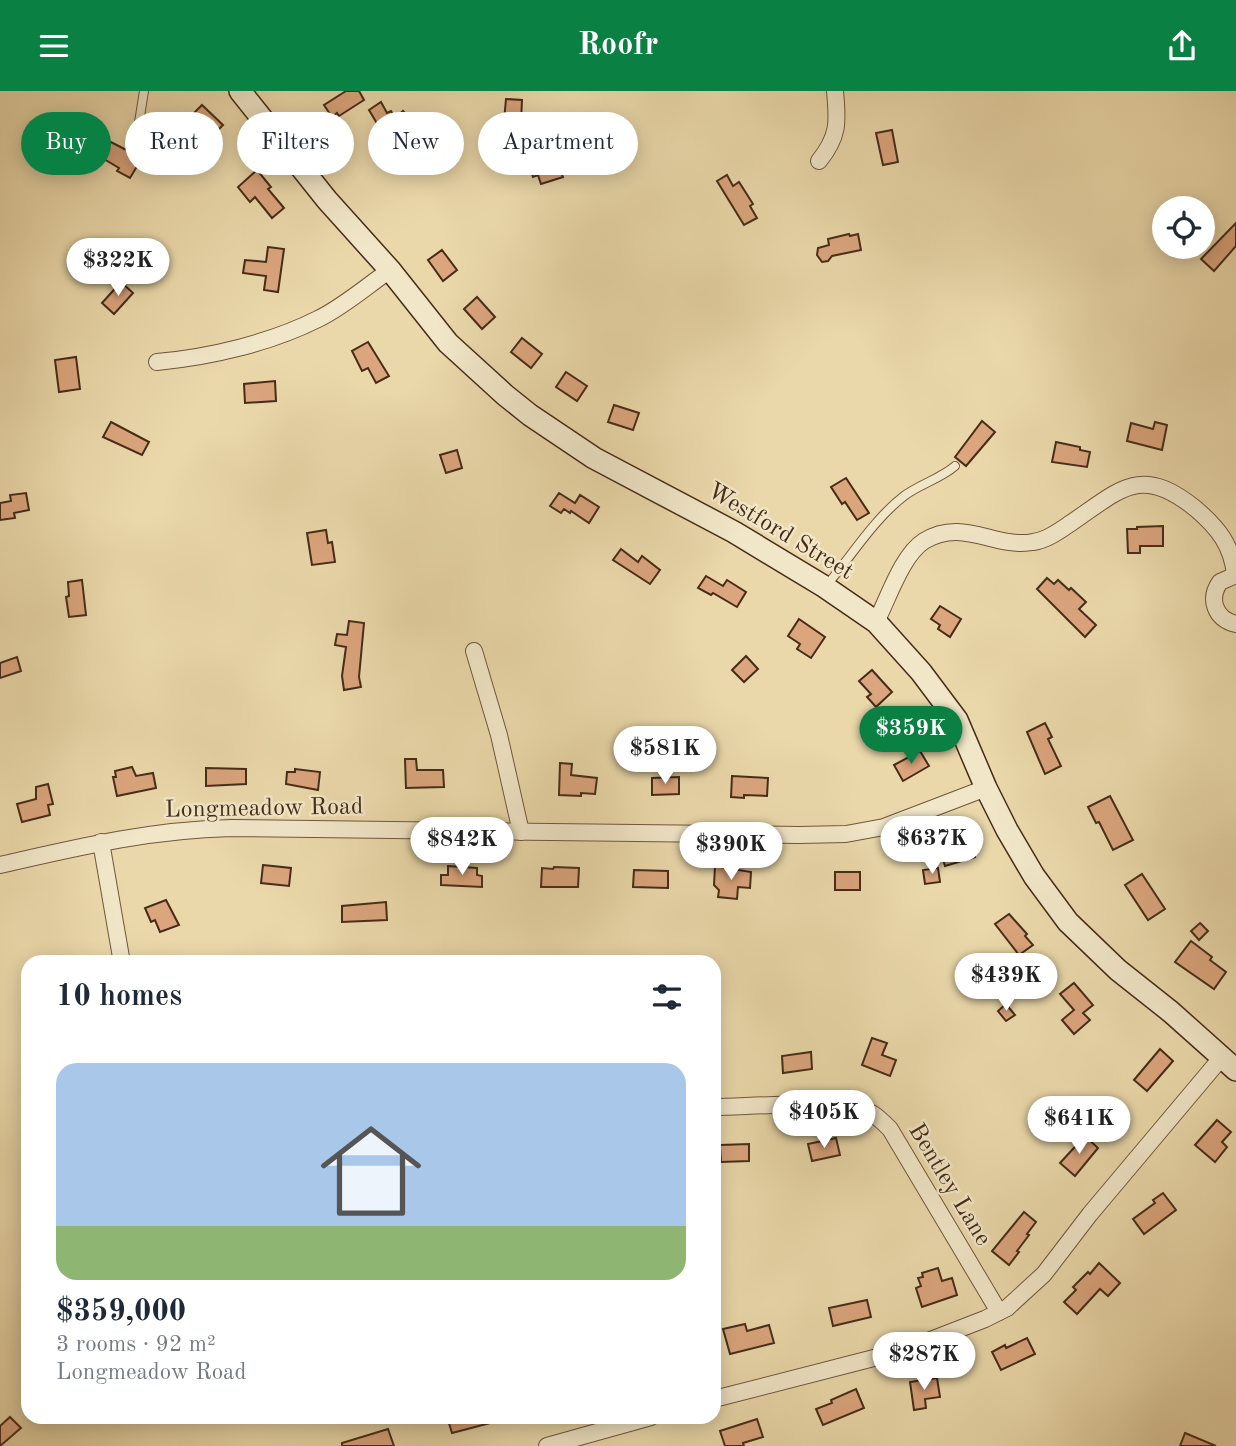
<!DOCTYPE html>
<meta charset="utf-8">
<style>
:root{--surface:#fff;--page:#f2f2f3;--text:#1f2937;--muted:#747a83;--line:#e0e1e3;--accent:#0b8043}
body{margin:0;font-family:"Old Standard TT",serif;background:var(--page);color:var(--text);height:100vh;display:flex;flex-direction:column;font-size:26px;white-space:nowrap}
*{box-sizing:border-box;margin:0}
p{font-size:23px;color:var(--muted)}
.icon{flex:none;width:38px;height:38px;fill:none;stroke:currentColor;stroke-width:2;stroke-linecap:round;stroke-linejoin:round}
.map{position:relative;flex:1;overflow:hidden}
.side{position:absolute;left:21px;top:864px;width:700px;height:469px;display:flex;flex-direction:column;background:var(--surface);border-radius:21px;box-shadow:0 4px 18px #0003}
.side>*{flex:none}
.hud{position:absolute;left:21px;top:21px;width:700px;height:63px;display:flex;gap:14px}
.fabs{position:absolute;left:1152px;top:105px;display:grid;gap:14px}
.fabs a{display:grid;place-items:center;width:63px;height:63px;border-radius:50%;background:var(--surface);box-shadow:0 4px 18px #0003;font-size:35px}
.price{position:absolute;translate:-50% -60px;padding:0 16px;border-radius:24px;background:#fff;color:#222;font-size:23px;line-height:46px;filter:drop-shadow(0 2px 4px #0008)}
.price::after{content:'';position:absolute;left:50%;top:42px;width:21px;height:16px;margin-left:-10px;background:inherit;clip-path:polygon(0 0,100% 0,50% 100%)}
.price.selected{background:var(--accent);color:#fff}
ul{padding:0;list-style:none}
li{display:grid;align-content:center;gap:14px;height:371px;padding:0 35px}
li+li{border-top:2px solid var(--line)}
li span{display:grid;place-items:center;height:217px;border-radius:21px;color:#555}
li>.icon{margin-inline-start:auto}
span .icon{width:126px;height:126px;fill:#fffc;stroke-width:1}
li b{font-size:30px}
h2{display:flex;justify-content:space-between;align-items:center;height:84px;padding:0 35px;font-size:30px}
.chip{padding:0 24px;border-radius:32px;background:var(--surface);box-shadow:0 4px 18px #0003;font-size:24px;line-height:63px}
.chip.selected{background:var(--accent);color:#fff}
header{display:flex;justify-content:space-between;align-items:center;height:91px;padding:0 35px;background:var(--accent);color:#fff;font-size:32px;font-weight:700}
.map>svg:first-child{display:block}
.building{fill:#dba57d;stroke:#462c17;stroke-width:2}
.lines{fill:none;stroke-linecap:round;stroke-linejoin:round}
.lane-casing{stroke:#6f573c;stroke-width:10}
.street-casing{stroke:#6f573c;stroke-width:18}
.secondary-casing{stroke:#462c17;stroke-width:24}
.lane{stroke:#f1e6c8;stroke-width:8}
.street{stroke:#f1e6c8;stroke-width:16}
.secondary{stroke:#f1e6c8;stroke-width:21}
.labels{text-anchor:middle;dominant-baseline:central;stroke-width:5;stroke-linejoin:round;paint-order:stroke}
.street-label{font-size:24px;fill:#462c17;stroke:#f1e6c8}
</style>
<header><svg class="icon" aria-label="menu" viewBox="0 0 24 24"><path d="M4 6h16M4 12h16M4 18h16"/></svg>Roofr<svg class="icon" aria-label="share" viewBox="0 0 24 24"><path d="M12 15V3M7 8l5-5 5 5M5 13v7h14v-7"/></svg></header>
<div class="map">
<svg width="1236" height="1355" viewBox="0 0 1236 1355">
<rect width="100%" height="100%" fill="#ead8aa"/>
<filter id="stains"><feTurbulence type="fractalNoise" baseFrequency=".00286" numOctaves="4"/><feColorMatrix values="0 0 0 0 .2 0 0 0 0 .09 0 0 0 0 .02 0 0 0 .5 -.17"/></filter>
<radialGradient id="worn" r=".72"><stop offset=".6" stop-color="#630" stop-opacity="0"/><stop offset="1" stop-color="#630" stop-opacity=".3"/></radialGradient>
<!-- building -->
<g class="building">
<polygon points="346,0 359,0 364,9 339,25 337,22 332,26 324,14"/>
<polygon points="506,8 522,9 521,31 504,30"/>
<polygon points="381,11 387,22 391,20 395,27 403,20 412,30 397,42 406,57 396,64 369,19"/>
<polygon points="202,14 223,34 210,47 190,26"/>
<polygon points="892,39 898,71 883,74 876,42"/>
<polygon points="101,46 142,67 130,87 117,80 119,77 92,61"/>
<polygon points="545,58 551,73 557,71 563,86 541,93 538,84 533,86 526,65"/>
<polygon points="257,79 271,96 268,98 284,117 272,127 255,106 250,111 238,96"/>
<polygon points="727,84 733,95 739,91 753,113 750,115 757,127 744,134 717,90"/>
<polygon points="1236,132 1236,155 1214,180 1201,168"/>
<polygon points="849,143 850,145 858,143 861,159 832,165 828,170 822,171 817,164 818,157 829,154 828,148"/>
<polygon points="268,156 284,158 278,201 264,199 266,185 243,182 245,169 266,171"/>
<polygon points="442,159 457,179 443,190 428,169"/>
<polygon points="121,191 133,202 114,223 102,212"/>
<polygon points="477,206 495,226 482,238 464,218"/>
<polygon points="522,247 542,263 531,277 511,261"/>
<polygon points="368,251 389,285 376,292 368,277 362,280 352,260"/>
<polygon points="76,266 80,298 59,301 55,269"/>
<polygon points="566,281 587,295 577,310 556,296"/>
<polygon points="275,290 276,310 245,312 244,293"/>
<polygon points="614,314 639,322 633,339 608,331"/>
<polygon points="982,330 995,341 966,375 955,366"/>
<polygon points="111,331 149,351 142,364 103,346"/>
<polygon points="1155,331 1167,334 1162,359 1127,350 1131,332 1153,338"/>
<polygon points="1056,351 1080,356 1080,359 1090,361 1087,376 1052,371"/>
<polygon points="457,359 462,377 446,382 440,364"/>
<polygon points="846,387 869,422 857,429 845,411 842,413 831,396"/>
<polygon points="26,402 29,419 14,422 15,427 0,429 0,412 11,410 10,404"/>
<polygon points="559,402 575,412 580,404 599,416 589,432 571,420 570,422 564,418 561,422 550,415"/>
<polygon points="1163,435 1163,455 1140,455 1140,462 1128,462 1127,438 1137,438 1137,436"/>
<polygon points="326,439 328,452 332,451 335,471 312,474 307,442"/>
<polygon points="621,458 638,471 642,465 660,479 650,493 613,469"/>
<polygon points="706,485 723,495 727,489 746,501 737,516 713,502 711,504 698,497"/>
<polygon points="1047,487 1054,493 1058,489 1069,499 1071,497 1086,511 1079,518 1096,534 1085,546 1037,498"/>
<polygon points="82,489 86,524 69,526 66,506 69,505 68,491"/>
<polygon points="940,515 961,528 950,546 938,538 940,534 931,528"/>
<polygon points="799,528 825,546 811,567 797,558 800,553 788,545"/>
<polygon points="349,530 364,532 359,586 361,596 344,599 342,585 346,556 335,554 337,543 347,544"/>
<polygon points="746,565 758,578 744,591 732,579"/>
<polygon points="17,566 21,580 0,587 0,572"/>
<polygon points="872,579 892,601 876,616 867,606 871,603 859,590"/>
<polygon points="1045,632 1052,646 1048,648 1061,675 1045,683 1027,641"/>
<polygon points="920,660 929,675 903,690 894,674"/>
<polygon points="405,668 416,668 417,679 443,679 444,696 406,697"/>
<polygon points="560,672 572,673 571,684 597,687 595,703 581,702 581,705 559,704"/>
<polygon points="132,676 136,685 153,682 156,697 117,705 113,686 116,686 115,680"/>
<polygon points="206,677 246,678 246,693 206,695"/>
<polygon points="295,678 320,681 318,699 286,693 287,681 295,681"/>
<polygon points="732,685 768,687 767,705 744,704 744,707 731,706"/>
<polygon points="679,686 679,703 652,704 652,687"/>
<polygon points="48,693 53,713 48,714 50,724 22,731 17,713 36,708 36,696"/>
<polygon points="1110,705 1133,749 1113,759 1099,731 1096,732 1088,716"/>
<polygon points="970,749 975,766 945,775 940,758"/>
<polygon points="263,774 291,777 289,795 261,792"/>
<polygon points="448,775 477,777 477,784 482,785 482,796 441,794 441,784 448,784"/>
<polygon points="715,775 751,781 750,797 738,796 737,808 718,806 719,799 714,794"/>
<polygon points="554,776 579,777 578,796 541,796 542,777 553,778"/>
<polygon points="938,777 940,791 925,793 923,779"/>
<polygon points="634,779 668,780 668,797 633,796"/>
<rect x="835" y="781" width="25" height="18"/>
<polygon points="1142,783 1165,818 1148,829 1125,794"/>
<polygon points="166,809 179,834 160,841 155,829 151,831 145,817"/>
<polygon points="386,811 387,829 342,831 342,815"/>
<polygon points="1009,823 1027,843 1025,845 1033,854 1019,864 995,833"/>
<polygon points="1200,832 1208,840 1199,849 1191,840"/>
<polygon points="1191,850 1212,866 1210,869 1226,881 1214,898 1175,871"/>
<polygon points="1074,892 1093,914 1083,922 1090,929 1074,943 1062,929 1074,919 1060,903"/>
<polygon points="1006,913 1015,924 1006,930 998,920"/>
<polygon points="872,947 887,952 882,964 896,969 890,985 862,974"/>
<polygon points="1160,958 1173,970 1147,1000 1134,989"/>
<polygon points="811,961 812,978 783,982 782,965"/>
<polygon points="1217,1029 1231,1041 1222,1051 1227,1056 1215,1071 1195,1054"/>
<polygon points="1085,1045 1098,1057 1075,1085 1060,1072"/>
<polygon points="836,1047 840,1064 812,1070 808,1053"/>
<polygon points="749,1053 749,1070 721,1071 720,1054"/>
<polygon points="1163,1102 1176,1119 1144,1143 1133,1128 1155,1112 1153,1109"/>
<polygon points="1024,1121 1036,1131 1027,1143 1029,1144 1017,1160 1019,1161 1009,1174 992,1160"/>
<polygon points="1099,1172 1120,1192 1108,1205 1100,1198 1077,1223 1064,1211 1076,1199 1073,1196 1088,1181 1090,1183"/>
<polygon points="938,1177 942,1190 952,1187 957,1204 922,1216 916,1197 921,1195 918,1187 923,1186 922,1182"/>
<polygon points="867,1209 871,1226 833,1235 829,1217"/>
<polygon points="745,1233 747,1240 769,1234 774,1252 730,1263 723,1238"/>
<polygon points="1027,1247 1035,1263 1001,1279 992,1261 1005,1254 1006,1257"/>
<polygon points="937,1287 940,1306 925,1308 926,1317 914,1319 910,1291"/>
<polygon points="856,1298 864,1317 823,1334 816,1318 832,1312 831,1309"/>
<polygon points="10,1326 21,1337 0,1355 0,1335"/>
<polygon points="447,1326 498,1326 498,1330 452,1342"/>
<polygon points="757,1328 763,1346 743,1352 744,1355 725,1355 720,1340"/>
<polygon points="388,1338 394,1355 342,1355 342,1352"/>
<polygon points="1185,1342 1216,1355 1180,1355"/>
</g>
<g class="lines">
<defs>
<g id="lane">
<polyline points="137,44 144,0"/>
<path d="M826 495C851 466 873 429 904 405 920 393 940 388 955 375"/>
</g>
<g id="street">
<path d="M819 70C839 45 838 31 835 0"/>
<path d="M157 271C211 266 270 252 318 228 343 216 367 195 390 179"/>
<path d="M1236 484 1220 491C1208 508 1215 528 1236 533"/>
<path d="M876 531C888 508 902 464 924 450 963 426 995 458 1033 451 1047 449 1059 440 1071 432 1121 398 1141 373 1196 418 1218 437 1232 454 1235 484"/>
<polyline points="474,560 499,644 521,741"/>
<polyline points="101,751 122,872"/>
<path d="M0 774C79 756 149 739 231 737L799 744 846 743 884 736 986 697"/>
<path d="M714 1016C749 1016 846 1007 873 1023 879 1027 885 1033 890 1038L999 1221"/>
<polyline points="714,1308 905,1259 985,1228 1007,1217 1044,1183 1090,1123 1222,966"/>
<polyline points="547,1355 651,1326"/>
</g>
<polyline id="secondary" points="240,0 327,109 390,179 448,252 505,304 530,324 594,367 734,441 825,496 876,531 921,581 957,629 986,697 1007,739 1034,785 1068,831 1118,879 1171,921 1236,979"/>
</defs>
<!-- lane casing -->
<use href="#lane" class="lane-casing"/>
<!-- street casing -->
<use href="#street" class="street-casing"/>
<!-- secondary casing -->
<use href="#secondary" class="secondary-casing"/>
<!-- lane -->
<use href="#lane" class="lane"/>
<!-- street -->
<use href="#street" class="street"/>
<!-- secondary -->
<use href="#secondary" class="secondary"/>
</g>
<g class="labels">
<!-- street labels -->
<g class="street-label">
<text transform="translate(780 441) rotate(31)">Westford Street</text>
<text transform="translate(264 718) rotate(-1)">Longmeadow Road</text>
<text transform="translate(949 1094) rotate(59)">Bentley Lane</text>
</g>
</g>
<rect width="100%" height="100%" filter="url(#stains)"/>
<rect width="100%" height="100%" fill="url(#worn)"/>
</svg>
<div class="fabs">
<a><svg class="icon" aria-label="locate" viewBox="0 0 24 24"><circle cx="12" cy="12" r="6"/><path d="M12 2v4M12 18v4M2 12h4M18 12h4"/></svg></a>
</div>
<b class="price" style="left:118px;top:207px">$322K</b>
<b class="price selected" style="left:911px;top:675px">$359K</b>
<b class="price" style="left:665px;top:695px">$581K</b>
<b class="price" style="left:932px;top:785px">$637K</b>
<b class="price" style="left:462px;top:786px">$842K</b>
<b class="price" style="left:731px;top:791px">$390K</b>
<b class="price" style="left:1006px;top:922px">$439K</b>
<b class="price" style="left:824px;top:1059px">$405K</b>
<b class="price" style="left:1079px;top:1065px">$641K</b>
<b class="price" style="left:924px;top:1301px">$287K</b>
<div class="hud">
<a class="chip selected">Buy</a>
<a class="chip">Rent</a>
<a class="chip">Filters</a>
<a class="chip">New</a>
<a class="chip">Apartment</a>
</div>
<section class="side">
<h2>10 homes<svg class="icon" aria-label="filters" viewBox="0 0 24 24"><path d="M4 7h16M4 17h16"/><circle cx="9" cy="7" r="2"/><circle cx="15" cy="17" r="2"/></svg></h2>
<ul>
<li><span style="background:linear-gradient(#a9c7e8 75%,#8fb573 0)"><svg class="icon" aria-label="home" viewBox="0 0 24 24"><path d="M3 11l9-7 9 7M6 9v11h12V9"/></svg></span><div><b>$359,000</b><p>3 rooms · 92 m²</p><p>Longmeadow Road</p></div></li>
</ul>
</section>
</div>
